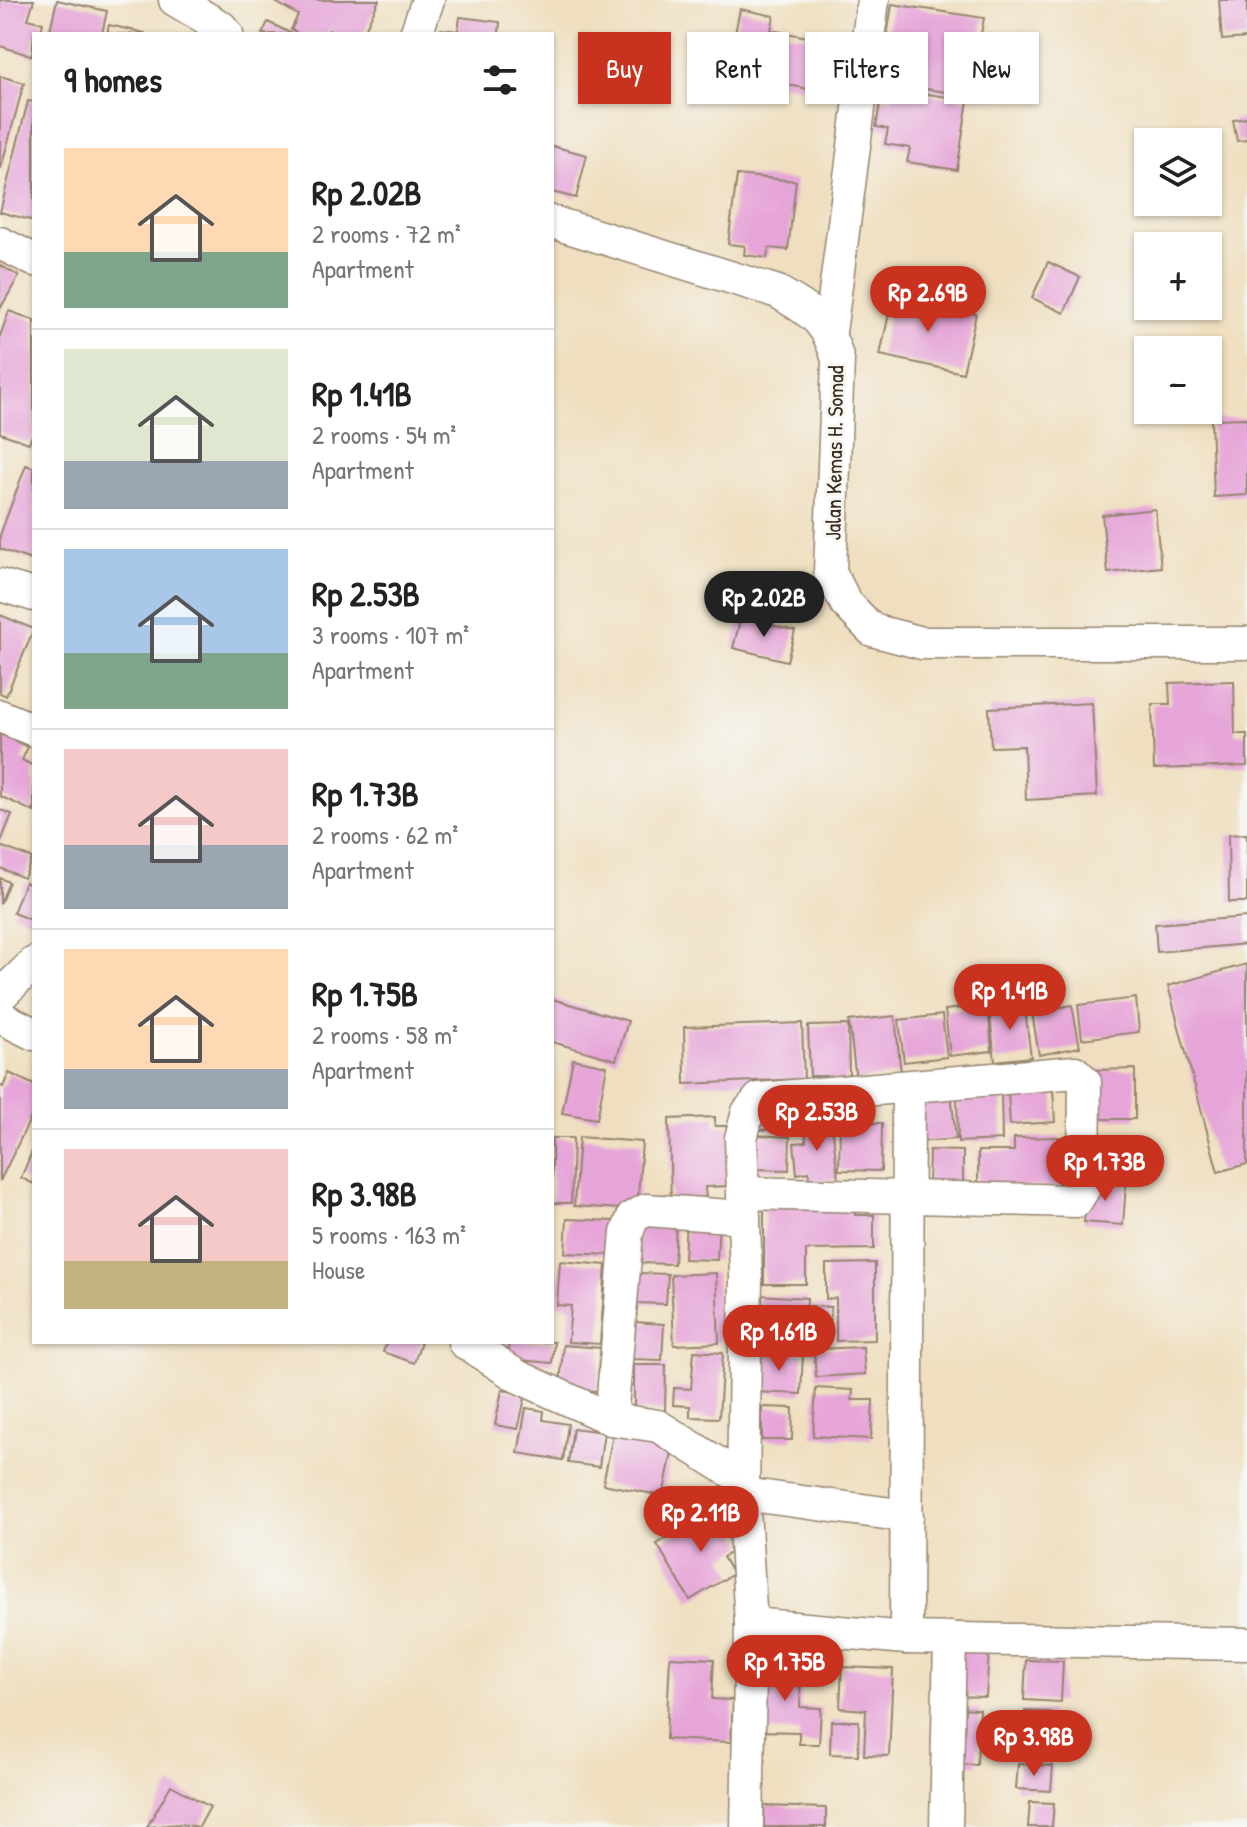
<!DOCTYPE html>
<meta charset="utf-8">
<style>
:root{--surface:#fff;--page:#f2f2f2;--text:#222;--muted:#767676;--line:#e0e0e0;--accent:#c8321e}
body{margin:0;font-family:"Patrick Hand",sans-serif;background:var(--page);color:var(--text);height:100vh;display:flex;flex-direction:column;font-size:30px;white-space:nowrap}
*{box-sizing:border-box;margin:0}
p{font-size:26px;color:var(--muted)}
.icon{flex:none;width:44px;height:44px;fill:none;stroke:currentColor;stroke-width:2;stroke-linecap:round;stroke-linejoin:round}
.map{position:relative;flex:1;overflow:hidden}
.sheet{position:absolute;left:32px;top:32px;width:522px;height:1312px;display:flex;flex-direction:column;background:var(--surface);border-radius:0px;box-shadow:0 2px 6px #0004}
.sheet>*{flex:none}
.guide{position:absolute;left:578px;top:32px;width:548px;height:72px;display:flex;gap:16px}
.fabs{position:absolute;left:1134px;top:128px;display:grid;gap:16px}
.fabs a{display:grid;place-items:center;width:88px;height:88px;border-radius:0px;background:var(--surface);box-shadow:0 2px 6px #0004;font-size:40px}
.price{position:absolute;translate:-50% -68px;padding:0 18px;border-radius:28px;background:var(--accent);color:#fff;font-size:26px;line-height:52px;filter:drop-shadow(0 2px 4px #0008)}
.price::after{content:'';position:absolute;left:50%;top:48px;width:24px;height:18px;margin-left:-12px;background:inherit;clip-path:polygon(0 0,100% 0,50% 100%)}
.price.on{background:#222;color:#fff}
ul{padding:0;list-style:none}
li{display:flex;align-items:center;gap:24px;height:200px;padding:0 32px}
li+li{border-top:2px solid var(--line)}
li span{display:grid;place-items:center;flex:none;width:224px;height:160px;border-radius:0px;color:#555}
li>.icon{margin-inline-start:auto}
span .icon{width:96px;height:96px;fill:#fffc;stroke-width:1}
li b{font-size:34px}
h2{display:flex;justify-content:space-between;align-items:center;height:96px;padding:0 32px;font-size:34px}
.pill{padding:0 28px;border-radius:0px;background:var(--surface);box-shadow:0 2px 6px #0004;font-size:28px;line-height:72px}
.pill.on{background:var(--accent);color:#fff}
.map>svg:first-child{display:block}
.building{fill:#e6a5d8}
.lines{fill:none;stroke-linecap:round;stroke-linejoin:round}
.minor-casing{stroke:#95846f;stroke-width:35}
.minor{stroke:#fff;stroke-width:32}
.labels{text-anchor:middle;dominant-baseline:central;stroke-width:6;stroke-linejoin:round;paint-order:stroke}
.street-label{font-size:22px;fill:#3b2a1e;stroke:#f6f6f2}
</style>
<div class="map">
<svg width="1247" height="1827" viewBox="0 0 1247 1827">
<rect width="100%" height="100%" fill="#f6f6f2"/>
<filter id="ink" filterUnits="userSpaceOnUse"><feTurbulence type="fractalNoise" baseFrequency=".0125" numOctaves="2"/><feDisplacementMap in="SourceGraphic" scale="16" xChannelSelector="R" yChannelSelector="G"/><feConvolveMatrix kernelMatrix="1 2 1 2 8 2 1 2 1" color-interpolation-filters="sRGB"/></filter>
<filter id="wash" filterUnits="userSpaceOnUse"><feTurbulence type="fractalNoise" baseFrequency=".006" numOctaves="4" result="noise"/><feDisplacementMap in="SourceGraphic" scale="32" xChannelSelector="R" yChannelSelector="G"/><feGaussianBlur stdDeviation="1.8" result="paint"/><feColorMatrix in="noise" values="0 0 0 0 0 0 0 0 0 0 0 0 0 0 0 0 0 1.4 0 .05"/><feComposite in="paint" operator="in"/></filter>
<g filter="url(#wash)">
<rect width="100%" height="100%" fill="#efdfc0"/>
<g id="blocks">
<!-- building -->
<g class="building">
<polygon points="0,0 34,0 28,19 43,23 40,34 34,34 32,56 0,46"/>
<polygon points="57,0 107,11 102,34 49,34"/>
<polygon points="272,0 379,0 363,34 337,34 329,30 327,34 300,34 291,30 298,15"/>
<polygon points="1219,0 1247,0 1247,38 1222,40"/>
<polygon points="892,4 984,18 979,44 1000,48 992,99 880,82"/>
<polygon points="740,9 774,16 771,30 833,42 824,92 727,73"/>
<polygon points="460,17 500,22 499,34 441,34 441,29 458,31"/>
<polygon points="268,22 292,34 262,34"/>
<polygon points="109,25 145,33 145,34 107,34"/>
<polygon points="0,76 24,83 1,168 0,168"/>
<polygon points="894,89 968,100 957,170 907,162 910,148 885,144 888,129 876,127 881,98 892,100"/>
<polygon points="28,101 34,102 34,221 0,212"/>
<polygon points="1247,118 1247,140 1237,141 1233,120"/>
<polygon points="552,146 587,155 576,198 552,192"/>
<polygon points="737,175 796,181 788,250 769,248 767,258 744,255 745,246 728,244"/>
<polygon points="1048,262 1080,277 1064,313 1032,298"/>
<polygon points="0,265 19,276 0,309"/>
<polygon points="893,295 976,314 963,373 880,355"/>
<polygon points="9,311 34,320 34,431 29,443 0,433 0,336"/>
<polygon points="1247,418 1247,495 1214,497 1211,419"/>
<polygon points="26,465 34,468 34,561 0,549 0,535"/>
<polygon points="1155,509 1161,567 1108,573 1102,515"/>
<polygon points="0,615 34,629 6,696 0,693"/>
<polygon points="741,617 795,631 787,661 733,648"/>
<polygon points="1234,681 1235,734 1247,734 1247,766 1154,769 1152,704 1170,704 1169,683"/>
<polygon points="1092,703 1097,796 1026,800 1024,746 991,747 989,708"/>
<polygon points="0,734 28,747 22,760 34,766 34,812 0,796"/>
<polygon points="0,810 12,814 0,844"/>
<polygon points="1247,834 1247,902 1229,902 1228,835"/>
<polygon points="0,846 32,858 24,878 0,868"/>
<polygon points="0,878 9,882 0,904"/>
<polygon points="25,882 34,886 34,921 13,913"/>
<polygon points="1247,917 1247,944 1157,952 1155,924"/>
<polygon points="1247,964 1247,1164 1218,1172 1168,986"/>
<polygon points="1136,998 1139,1032 1082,1039 1078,1005"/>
<polygon points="552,999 628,1021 616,1060 552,1042"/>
<polygon points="1024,1002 1031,1057 995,1061 989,1006"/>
<polygon points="988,1005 992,1051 950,1056 945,1010"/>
<polygon points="1072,1005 1080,1047 1039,1055 1032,1013"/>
<polygon points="942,1015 947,1057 904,1062 899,1020"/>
<polygon points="895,1016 901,1074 856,1080 849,1021"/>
<polygon points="802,1023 804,1079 685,1084 684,1027"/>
<polygon points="848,1025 849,1074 845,1075 846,1085 827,1086 826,1076 810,1076 808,1026"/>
<polygon points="573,1059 607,1066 597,1119 562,1113"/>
<polygon points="1135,1069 1135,1119 1092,1119 1092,1070"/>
<polygon points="9,1073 34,1085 34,1111 0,1181 0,1085 3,1087"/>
<polygon points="1053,1089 1055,1122 1010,1125 1008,1092"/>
<polygon points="1001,1091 1002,1140 958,1142 957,1093"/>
<polygon points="951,1093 956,1139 918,1142 914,1097"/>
<polygon points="835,1098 867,1098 866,1115 835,1116"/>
<polygon points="791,1103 793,1128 760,1130 758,1105"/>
<polygon points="715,1117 715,1126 730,1126 731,1186 705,1187 706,1201 671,1202 669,1119"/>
<polygon points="832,1122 838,1179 810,1182 809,1172 797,1174 794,1143 806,1142 805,1125"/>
<polygon points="840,1123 882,1123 881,1171 839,1170"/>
<polygon points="755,1135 790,1137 789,1170 754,1169"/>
<polygon points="579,1137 642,1142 637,1210 574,1206"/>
<polygon points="1059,1137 1059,1187 978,1187 978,1151 1014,1151 1014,1138"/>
<polygon points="552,1138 573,1138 571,1203 552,1203"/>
<polygon points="34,1147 34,1184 21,1178"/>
<polygon points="929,1150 963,1151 963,1189 928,1188"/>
<polygon points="1088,1181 1126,1184 1123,1225 1084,1222"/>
<polygon points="764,1206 855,1206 855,1215 874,1215 874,1249 806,1250 806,1284 764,1284"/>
<polygon points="686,1218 719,1219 717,1260 684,1259"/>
<polygon points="567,1219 615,1221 613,1255 565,1253"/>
<polygon points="639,1221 676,1223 674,1264 637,1263"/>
<polygon points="560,1261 606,1265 600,1344 568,1342 571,1306 557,1305"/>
<polygon points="875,1263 875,1340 836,1341 836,1298 826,1299 826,1264"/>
<polygon points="637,1273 668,1274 666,1304 636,1303"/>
<polygon points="716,1273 719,1343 674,1345 671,1275"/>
<polygon points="759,1295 807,1298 805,1338 757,1335"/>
<polygon points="811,1306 831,1307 827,1345 807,1343"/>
<polygon points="633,1322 664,1324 662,1360 632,1359"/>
<polygon points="387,1342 421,1342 414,1363 383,1352"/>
<polygon points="509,1342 554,1342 552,1363 507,1359"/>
<polygon points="563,1345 601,1348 597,1391 560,1388"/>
<polygon points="863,1347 865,1374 816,1377 814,1349"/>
<polygon points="694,1351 723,1353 719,1418 690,1417 690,1406 673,1405 674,1388 691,1389"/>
<polygon points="757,1351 803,1353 801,1394 754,1392"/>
<polygon points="634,1365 666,1365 665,1411 634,1411"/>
<polygon points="816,1388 853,1390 852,1400 873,1400 871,1439 813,1436"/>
<polygon points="502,1390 526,1394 518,1429 495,1425"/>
<polygon points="762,1407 793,1408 792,1440 762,1440"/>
<polygon points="526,1408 544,1411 543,1420 568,1424 563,1460 518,1453"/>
<polygon points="573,1428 604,1432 599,1467 568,1463"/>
<polygon points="614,1430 674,1442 663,1496 603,1484"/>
<polygon points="725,1513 744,1545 723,1557 733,1574 690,1600 657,1544 701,1517 705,1525"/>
<polygon points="957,1651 989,1652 986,1697 954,1696"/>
<polygon points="670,1657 714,1659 712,1699 733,1700 731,1742 666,1739"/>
<polygon points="785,1657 801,1658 800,1707 821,1708 819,1744 799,1744 799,1732 756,1731 758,1666 785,1667"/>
<polygon points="1026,1660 1063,1661 1061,1702 1024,1700"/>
<polygon points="842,1667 893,1669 889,1756 864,1755 866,1710 840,1708"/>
<polygon points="955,1708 980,1709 977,1765 952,1764"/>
<polygon points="1025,1711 1051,1712 1048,1761 1023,1760"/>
<polygon points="831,1721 859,1721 858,1755 830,1754"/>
<polygon points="1018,1764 1053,1766 1051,1791 1016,1789"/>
<polygon points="171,1785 210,1807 199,1827 179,1824 147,1827"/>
<polygon points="1030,1802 1054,1803 1052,1827 1028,1827"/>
<polygon points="764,1806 826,1808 826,1827 764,1827"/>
</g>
</g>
</g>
<g filter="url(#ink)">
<use href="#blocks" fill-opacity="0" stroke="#95846f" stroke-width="2"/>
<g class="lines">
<defs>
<g id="minor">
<polyline points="175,0 221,27 227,34"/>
<polyline points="416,34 428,0"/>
<path d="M552 222 778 292C813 313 827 320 838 360L830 572 846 603 872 630 922 643H1247"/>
<polyline points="0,243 34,260"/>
<polyline points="830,332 873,0"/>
<polyline points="0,585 34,595"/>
<polyline points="0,716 34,730"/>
<polyline points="0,996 34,963"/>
<polyline points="0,1017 34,1034"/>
<polyline points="743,1193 1076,1201 1084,1188 1085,1082 1075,1072 759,1099 748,1112 741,1138 746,1277 743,1494 751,1624 747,1827"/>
<polyline points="464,1342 517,1376 611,1419 658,1426 743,1479"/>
<polyline points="611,1419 627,1233 633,1217 646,1210 744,1217"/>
<polyline points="743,1494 907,1516"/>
<polyline points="751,1624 906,1638 1247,1644"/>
<polyline points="906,1638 908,1087"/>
<polyline points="946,1827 950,1638"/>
</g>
</defs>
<!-- minor casing -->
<use href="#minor" class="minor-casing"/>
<!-- minor -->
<use href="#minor" class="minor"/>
</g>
</g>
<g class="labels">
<!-- street labels -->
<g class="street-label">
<text transform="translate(834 453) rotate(-89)">Jalan Kemas H. Somad</text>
</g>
</g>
</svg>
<div class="fabs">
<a><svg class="icon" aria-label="layers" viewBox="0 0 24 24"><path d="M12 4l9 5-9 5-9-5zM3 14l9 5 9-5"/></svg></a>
<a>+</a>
<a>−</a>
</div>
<b class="price" style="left:928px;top:334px">Rp 2.69B</b>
<b class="price on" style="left:764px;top:639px">Rp 2.02B</b>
<b class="price" style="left:1010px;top:1032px">Rp 1.41B</b>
<b class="price" style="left:817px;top:1153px">Rp 2.53B</b>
<b class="price" style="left:1105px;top:1203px">Rp 1.73B</b>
<b class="price" style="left:779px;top:1373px">Rp 1.61B</b>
<b class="price" style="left:701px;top:1554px">Rp 2.11B</b>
<b class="price" style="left:785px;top:1703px">Rp 1.75B</b>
<b class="price" style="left:1034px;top:1778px">Rp 3.98B</b>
<div class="guide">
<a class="pill on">Buy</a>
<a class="pill">Rent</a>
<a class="pill">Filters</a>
<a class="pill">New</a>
</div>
<section class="sheet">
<h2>9 homes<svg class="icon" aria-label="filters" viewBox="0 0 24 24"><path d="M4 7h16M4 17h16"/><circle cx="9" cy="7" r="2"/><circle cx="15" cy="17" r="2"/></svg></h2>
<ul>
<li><span style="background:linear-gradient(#ffd9b3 65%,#7fa58c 0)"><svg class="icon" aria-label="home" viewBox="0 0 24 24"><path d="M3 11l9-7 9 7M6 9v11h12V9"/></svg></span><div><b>Rp 2.02B</b><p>2 rooms · 72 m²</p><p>Apartment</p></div></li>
<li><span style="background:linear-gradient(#dfe7d0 70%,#9aa5b1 0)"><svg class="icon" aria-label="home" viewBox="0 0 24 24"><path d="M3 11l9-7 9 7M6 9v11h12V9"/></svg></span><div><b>Rp 1.41B</b><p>2 rooms · 54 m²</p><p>Apartment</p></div></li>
<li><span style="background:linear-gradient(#a9c7e8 65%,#7fa58c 0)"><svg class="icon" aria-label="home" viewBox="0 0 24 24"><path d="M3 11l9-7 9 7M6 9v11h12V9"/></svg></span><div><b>Rp 2.53B</b><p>3 rooms · 107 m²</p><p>Apartment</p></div></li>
<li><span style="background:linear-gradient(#f6c9c9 60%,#9aa5b1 0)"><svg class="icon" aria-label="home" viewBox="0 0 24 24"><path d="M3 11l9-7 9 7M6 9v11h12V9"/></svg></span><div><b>Rp 1.73B</b><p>2 rooms · 62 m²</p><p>Apartment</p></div></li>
<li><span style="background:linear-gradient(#ffd9b3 75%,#9aa5b1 0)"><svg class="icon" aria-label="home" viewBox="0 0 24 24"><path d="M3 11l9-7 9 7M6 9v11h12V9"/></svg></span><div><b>Rp 1.75B</b><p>2 rooms · 58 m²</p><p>Apartment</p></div></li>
<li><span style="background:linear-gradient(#f6c9c9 70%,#c2b280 0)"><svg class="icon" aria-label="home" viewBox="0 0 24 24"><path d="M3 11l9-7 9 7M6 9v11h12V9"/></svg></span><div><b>Rp 3.98B</b><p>5 rooms · 163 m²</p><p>House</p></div></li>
</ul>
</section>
</div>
